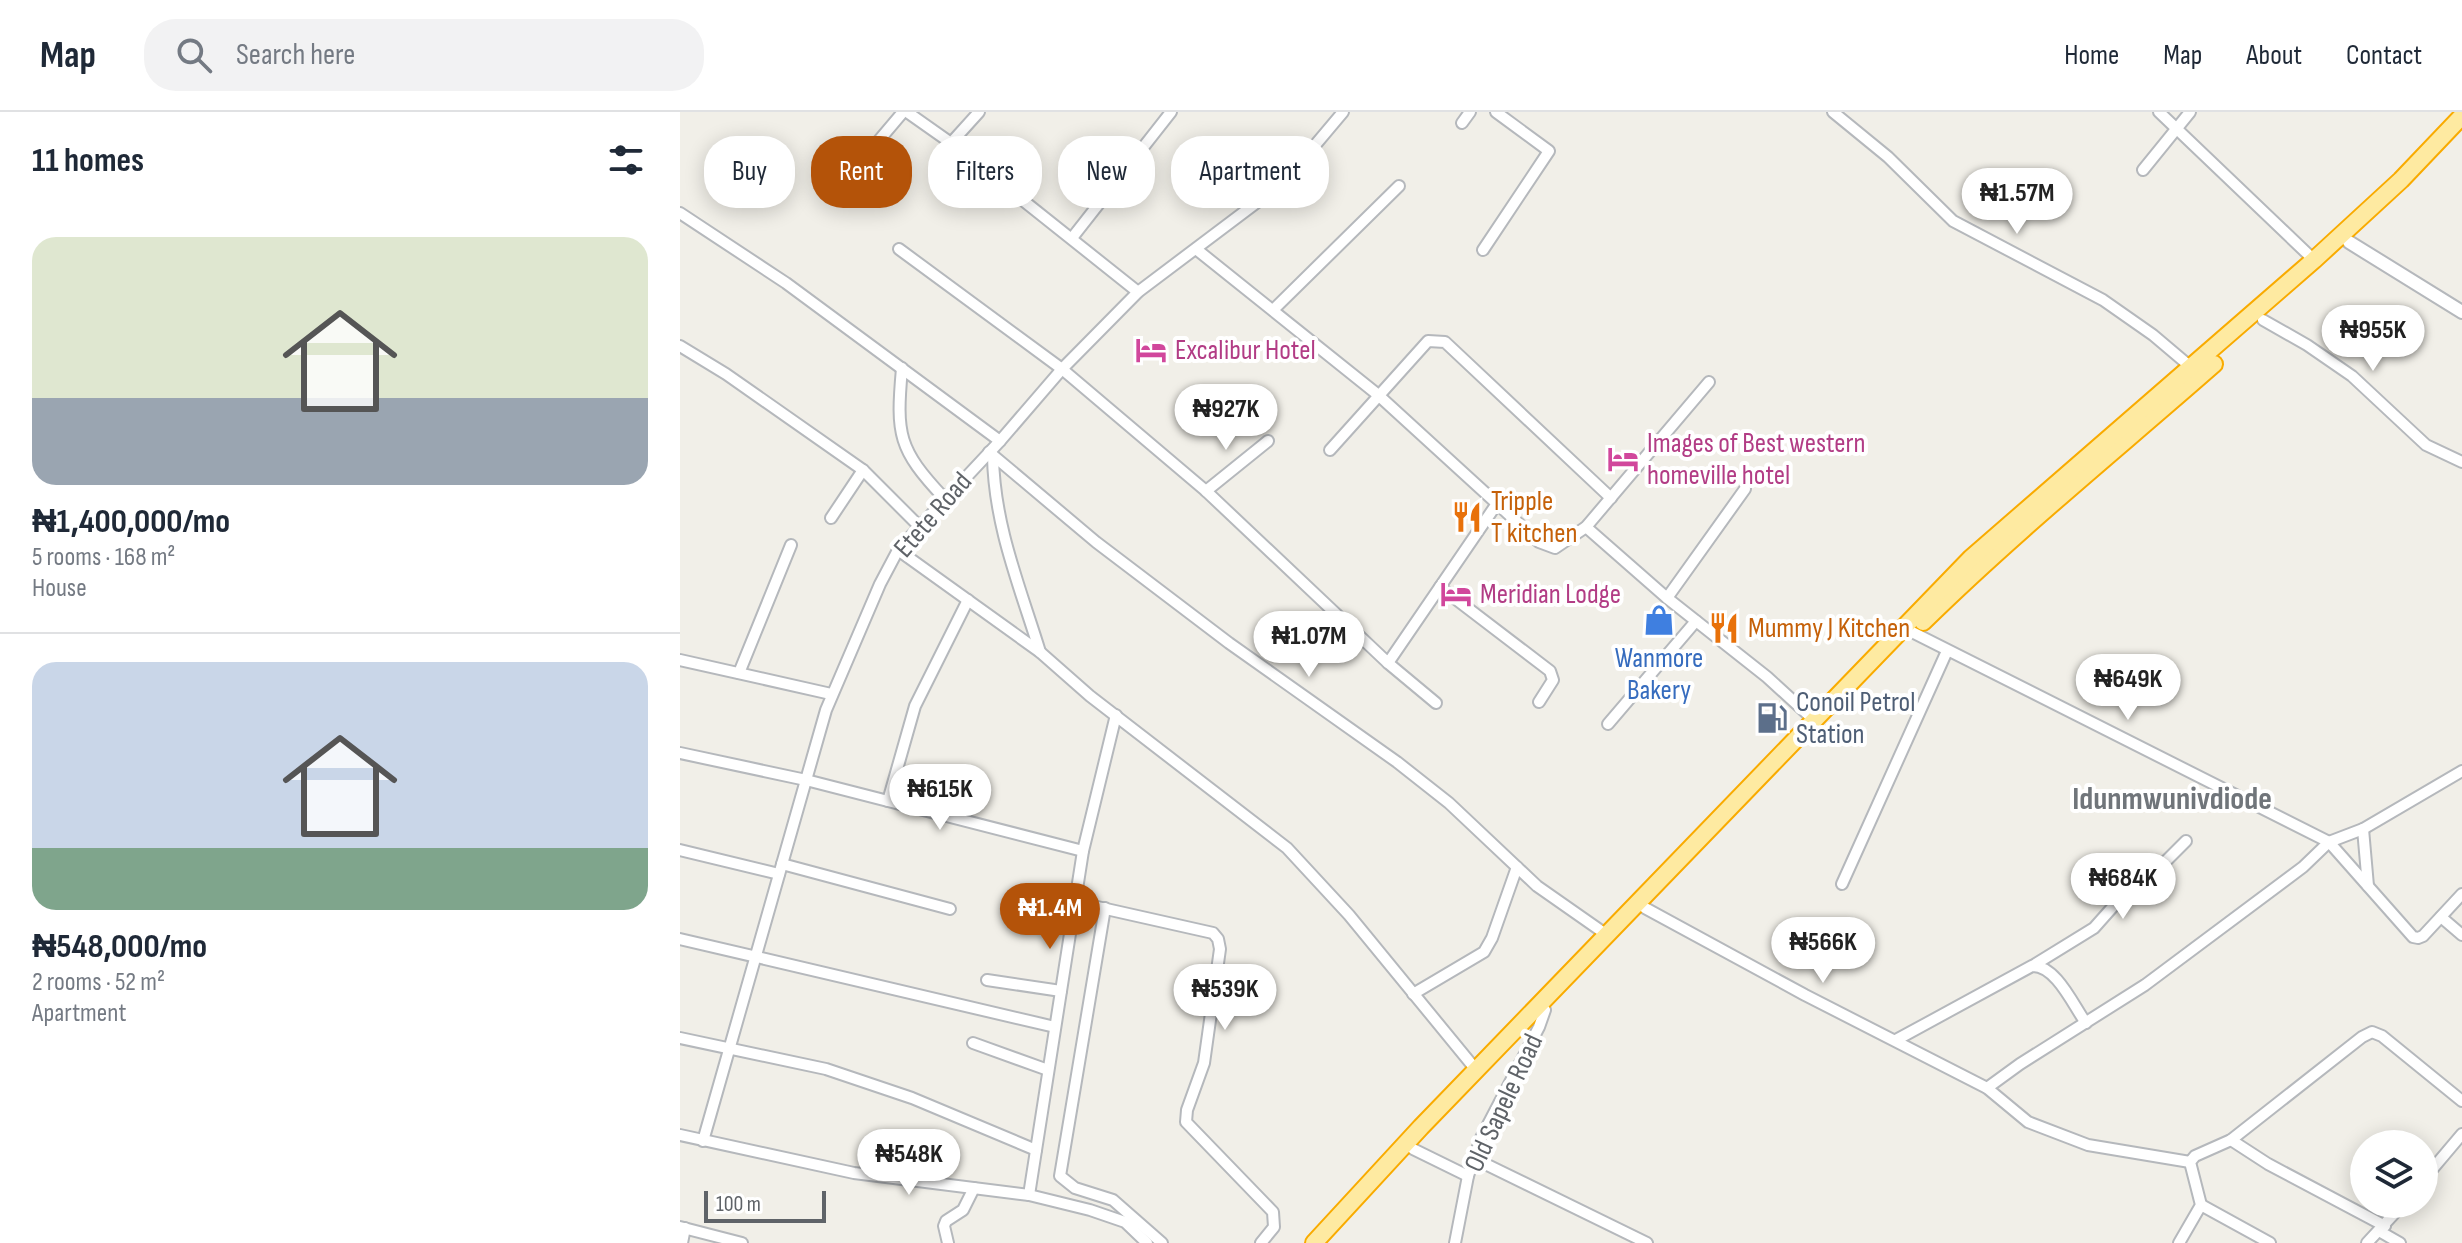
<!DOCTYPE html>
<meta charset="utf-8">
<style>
:root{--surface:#fff;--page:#f2f2f3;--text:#1f2937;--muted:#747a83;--line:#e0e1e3;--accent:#b45309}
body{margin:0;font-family:"Sofia Sans Condensed",sans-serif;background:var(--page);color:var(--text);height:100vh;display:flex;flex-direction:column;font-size:30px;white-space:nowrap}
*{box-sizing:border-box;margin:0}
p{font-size:26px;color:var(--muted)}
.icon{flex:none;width:44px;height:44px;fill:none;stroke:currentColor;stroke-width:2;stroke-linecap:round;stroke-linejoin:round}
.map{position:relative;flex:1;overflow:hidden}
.side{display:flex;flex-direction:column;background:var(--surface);width:680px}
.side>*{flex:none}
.guide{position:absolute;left:24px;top:24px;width:760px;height:72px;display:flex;gap:16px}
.fabs{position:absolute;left:1670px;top:1018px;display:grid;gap:16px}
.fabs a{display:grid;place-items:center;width:88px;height:88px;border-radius:50%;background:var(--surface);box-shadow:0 4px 20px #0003;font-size:40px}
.scale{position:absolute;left:24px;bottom:20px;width:122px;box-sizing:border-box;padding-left:8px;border:4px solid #5f6368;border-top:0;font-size:22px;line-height:28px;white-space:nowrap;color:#5f6368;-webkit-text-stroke:6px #fff;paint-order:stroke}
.price{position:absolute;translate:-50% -68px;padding:0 18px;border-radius:28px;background:#fff;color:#222;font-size:26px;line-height:52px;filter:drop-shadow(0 2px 4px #0008)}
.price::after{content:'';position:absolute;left:50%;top:48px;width:24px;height:18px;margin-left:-12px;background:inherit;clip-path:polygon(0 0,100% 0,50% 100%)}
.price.current{background:var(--accent);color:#fff}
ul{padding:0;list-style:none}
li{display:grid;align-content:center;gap:16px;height:424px;padding:0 32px}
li+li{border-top:2px solid var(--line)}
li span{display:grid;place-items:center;height:248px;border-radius:24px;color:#555}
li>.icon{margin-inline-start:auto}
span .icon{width:144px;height:144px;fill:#fffc;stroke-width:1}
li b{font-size:34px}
h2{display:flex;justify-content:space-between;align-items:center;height:96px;padding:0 32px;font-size:34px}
.chip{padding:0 28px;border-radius:32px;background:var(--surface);box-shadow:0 4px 20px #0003;font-size:28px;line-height:72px}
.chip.current{background:var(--accent);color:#fff}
header{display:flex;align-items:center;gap:48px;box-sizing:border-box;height:112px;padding:0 40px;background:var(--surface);border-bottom:2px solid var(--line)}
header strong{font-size:38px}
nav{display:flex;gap:44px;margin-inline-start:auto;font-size:28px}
.search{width:560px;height:72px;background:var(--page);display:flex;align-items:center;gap:20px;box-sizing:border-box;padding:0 28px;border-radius:32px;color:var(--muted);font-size:30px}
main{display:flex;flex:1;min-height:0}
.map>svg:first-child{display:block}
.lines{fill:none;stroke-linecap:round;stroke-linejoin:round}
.minor-casing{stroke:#b5b8bc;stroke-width:14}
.tertiary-casing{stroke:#b5b8bc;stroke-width:16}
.trunk-casing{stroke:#f9ab00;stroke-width:20}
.minor{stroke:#fff;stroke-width:10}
.tertiary{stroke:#fff;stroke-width:12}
.trunk{stroke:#feeaa1;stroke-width:16}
.labels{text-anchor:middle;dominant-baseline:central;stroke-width:8;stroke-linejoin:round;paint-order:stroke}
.hotel-label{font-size:28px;fill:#b23c85;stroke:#fff;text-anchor:start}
.food-label{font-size:28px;fill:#c56008;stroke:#fff;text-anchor:start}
.street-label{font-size:28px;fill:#5f6368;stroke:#fff}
.shop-label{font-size:28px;fill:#366cbe;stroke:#fff}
.service-label{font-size:28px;fill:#4e5e75;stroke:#fff;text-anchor:start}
.quarter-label{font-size:32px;font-weight:bold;fill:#70757a;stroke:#fff}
</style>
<header>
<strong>Map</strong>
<div class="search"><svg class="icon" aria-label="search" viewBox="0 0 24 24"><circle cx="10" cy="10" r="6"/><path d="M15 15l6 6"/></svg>Search here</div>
<nav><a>Home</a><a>Map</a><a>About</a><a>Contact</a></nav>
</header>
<main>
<section class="side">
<h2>11 homes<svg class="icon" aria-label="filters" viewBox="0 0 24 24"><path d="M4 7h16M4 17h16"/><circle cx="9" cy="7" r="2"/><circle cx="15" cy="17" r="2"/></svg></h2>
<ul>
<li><span style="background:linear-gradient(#dfe7d0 65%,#9aa5b1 0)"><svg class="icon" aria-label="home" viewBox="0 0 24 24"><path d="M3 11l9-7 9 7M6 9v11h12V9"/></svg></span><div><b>₦1,400,000/mo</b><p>5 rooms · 168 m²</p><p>House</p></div></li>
<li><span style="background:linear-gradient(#c9d6e8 75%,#7fa58c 0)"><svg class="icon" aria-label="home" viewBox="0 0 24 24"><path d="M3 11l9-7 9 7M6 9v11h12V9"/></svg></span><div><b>₦548,000/mo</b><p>2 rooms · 52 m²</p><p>Apartment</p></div></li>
</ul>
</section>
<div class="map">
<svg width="1782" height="1131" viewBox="0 0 1782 1131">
<rect width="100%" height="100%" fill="#f1efe8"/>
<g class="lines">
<defs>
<g id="minor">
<polyline points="227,0 271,31 458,180"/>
<polyline points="1153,0 1208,45 1273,109 1423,188 1473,223 1512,256"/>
<polyline points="1479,0 1634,148"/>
<polyline points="782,11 790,0"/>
<polyline points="271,31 299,0"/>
<polyline points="1463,58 1510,0"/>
<polyline points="151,85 223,0"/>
<polyline points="0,101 106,171 320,329"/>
<polyline points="392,126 491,0"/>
<polyline points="219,137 382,257 526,379 708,551 816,393"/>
<polyline points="516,137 697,282 859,430 875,436 906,415 1029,270"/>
<polyline points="803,138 869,39 816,0"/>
<polyline points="593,198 719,74"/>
<polyline points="1583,208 1627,233 1672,264 1746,333 1782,350"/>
<polyline points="0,234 46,262 183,358 238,413"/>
<path d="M222 256C216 323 218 337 264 386"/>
<polyline points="650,338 748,229 765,230 931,386"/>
<polyline points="309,340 416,430 549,531 717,650 769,691 857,774 927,823"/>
<path d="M313 344C314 413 340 475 360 540"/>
<polyline points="526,379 588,329"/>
<polyline points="151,406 183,358"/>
<polyline points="906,415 987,486 1087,565 1134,608"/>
<polyline points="218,438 360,540 410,584 607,736 669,803 797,959"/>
<polyline points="760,475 870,559 873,568 859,590"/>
<polyline points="987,486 1065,377"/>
<polyline points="1232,520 1649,730 1733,825 1738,826 1743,824 1782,782"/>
<polyline points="0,548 151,582"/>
<polyline points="708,551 756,591"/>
<polyline points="59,561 111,433"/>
<polyline points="928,612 1016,509"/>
<polyline points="0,641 126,668 403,739"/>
<polyline points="208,689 235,594 288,488"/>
<polyline points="1683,717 1688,774"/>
<polyline points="0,738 99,762"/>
<polyline points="102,752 270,797"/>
<polyline points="1162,772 1267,539"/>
<polyline points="395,790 533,821 538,827 540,837 524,951 507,998 506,1010 593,1100 594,1115 581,1131"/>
<polyline points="425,796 380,1064 395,1076 433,1088 482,1131"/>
<polyline points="965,796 1125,883 1307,976 1348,1010 1408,1033 1510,1050"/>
<polyline points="1761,805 1782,823"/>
<polyline points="0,827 375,915"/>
<polyline points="1354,853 1414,816 1438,789 1476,759 1506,729"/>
<polyline points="307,868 381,879"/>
<polyline points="733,882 804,840 812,826 837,755"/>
<polyline points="0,926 146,957 232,986 356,1038"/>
<path d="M1216 928 1352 854C1376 853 1393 893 1406 911"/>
<polyline points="293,931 368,958"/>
<polyline points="1307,976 1340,952 1465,873 1623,755 1649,730 1683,717 1782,659"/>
<polyline points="0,1023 174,1061 349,1083 410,1098 445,1110 467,1131"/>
<polyline points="1551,1028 1588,1052 1705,1114"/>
<polyline points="23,1029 146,598 200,472 218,438 320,329 382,257 458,180 592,79 615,57 663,0"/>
<polyline points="733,1037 788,1064"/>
<polyline points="793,1046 967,1131"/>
<polyline points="1744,1067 1782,1022"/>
<polyline points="349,1083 403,739 436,603"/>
<polyline points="1521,1093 1590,1131"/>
<polyline points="0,1115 62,1131"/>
<polyline points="1699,1119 1720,1131"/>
<polyline points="2,1131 5,1116"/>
<polyline points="268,1131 264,1114 266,1109 283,1098 294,1076"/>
<polyline points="775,1131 788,1064 801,1026 859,915 865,898"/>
<polyline points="1499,1131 1521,1093 1510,1050 1515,1044 1551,1028 1682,925 1692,920 1702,924 1782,989"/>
<polyline points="1687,1131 1723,1092"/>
</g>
<polyline id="tertiary" points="1669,130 1782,200"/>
<g id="trunk">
<path d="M1243 510C1336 419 1436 338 1534 252"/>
<polyline points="634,1131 741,1015 1291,446 1634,148 1721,68 1782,4"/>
</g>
</defs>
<!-- minor casing -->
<use href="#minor" class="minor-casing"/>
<!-- tertiary casing -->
<use href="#tertiary" class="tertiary-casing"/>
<!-- trunk casing -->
<use href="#trunk" class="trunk-casing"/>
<!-- minor -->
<use href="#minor" class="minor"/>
<!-- tertiary -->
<use href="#tertiary" class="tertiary"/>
<!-- trunk -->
<use href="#trunk" class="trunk"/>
</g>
<!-- icons -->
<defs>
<symbol id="hotel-bare" viewBox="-9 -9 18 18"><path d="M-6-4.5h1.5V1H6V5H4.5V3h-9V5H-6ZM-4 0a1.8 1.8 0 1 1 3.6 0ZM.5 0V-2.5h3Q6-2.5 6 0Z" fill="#d1479c" stroke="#fff" stroke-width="2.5" paint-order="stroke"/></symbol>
<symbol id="restaurant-bare" viewBox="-9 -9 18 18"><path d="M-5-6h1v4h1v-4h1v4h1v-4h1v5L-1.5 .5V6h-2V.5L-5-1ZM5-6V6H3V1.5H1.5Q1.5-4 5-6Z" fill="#e8710a" stroke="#fff" stroke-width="2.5" paint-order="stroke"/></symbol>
<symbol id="shop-bare" viewBox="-9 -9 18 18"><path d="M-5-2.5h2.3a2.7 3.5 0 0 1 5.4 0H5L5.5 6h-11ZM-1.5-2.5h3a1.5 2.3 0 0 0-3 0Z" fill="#3f7fe0" stroke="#fff" stroke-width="2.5" paint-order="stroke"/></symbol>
<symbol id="fuel-bare" viewBox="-9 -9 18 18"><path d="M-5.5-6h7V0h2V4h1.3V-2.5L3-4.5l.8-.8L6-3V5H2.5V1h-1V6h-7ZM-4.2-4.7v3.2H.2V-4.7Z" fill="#5c6f8a" stroke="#fff" stroke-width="2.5" paint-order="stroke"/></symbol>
</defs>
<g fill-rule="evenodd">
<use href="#hotel-bare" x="449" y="216" width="44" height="44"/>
<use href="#hotel-bare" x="921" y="325" width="44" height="44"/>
<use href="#restaurant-bare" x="765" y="383" width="44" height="44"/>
<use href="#hotel-bare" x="754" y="460" width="44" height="44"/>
<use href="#shop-bare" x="957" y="486" width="44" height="44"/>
<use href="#restaurant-bare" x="1022" y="494" width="44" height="44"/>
<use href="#fuel-bare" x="1070" y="584" width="44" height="44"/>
</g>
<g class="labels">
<!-- hotel labels -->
<g class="hotel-label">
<text x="495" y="238">Excalibur Hotel</text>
<text x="967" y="331">Images of Best western<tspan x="967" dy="32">homeville hotel</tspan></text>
<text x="800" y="482">Meridian Lodge</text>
</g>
<!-- food labels -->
<g class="food-label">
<text x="811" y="389">Tripple<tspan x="811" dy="32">T kitchen</tspan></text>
<text x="1068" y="516">Mummy J Kitchen</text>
</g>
<!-- street labels -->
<g class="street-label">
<text transform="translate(253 403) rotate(-49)">Etete Road</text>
<text transform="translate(824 991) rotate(-65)">Old Sapele Road</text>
</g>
<!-- shop labels -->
<g class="shop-label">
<text x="979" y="546">Wanmore<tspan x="979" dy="32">Bakery</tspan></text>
</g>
<!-- service labels -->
<g class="service-label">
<text x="1116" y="590">Conoil Petrol<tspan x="1116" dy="32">Station</tspan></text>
</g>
<!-- quarter labels -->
<g class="quarter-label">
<text x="1492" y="687">Idunmwunivdiode</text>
</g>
</g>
</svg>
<div class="fabs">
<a><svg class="icon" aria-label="layers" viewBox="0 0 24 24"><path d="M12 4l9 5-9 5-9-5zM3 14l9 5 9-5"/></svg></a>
</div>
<div class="scale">100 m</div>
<b class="price" style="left:1337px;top:124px">₦1.57M</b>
<b class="price" style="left:1693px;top:261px">₦955K</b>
<b class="price" style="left:546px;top:340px">₦927K</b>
<b class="price" style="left:629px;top:567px">₦1.07M</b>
<b class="price" style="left:1448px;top:610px">₦649K</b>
<b class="price" style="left:260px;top:720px">₦615K</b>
<b class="price" style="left:1443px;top:809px">₦684K</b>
<b class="price current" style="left:370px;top:839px">₦1.4M</b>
<b class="price" style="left:1143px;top:873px">₦566K</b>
<b class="price" style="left:545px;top:920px">₦539K</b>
<b class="price" style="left:229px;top:1085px">₦548K</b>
<div class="guide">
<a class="chip">Buy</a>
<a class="chip current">Rent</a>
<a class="chip">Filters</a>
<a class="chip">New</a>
<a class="chip">Apartment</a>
</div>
</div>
</main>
